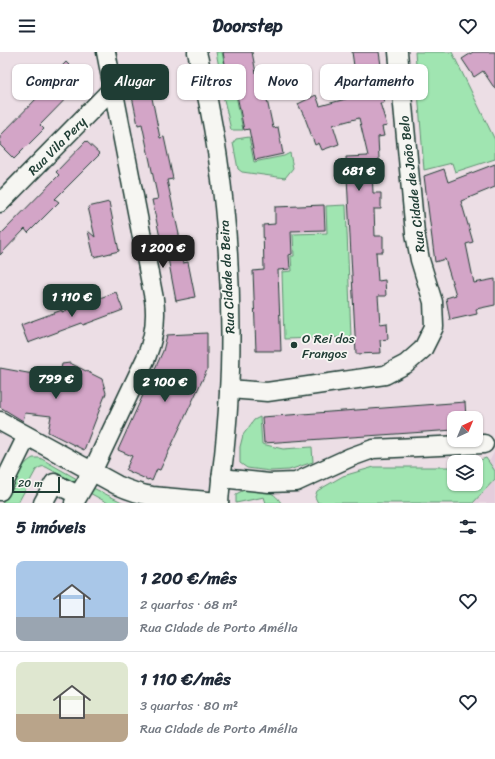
<!DOCTYPE html>
<html lang="pt">
<meta charset="utf-8">
<style>
:root{--surface:#fff;--page:#f2f2f3;--text:#1f2937;--muted:#747a83;--line:#e0e1e3;--accent:#1f3d34}
body{margin:0;font-family:Sriracha,sans-serif;background:var(--page);color:var(--text);height:100vh;display:flex;flex-direction:column;font-size:15px;white-space:nowrap}
*{box-sizing:border-box;margin:0}
p{font-size:13px;color:var(--muted)}
.icon{flex:none;width:22px;height:22px;fill:none;stroke:currentColor;stroke-width:2;stroke-linecap:round;stroke-linejoin:round}
.map{position:relative;height:451px;overflow:hidden}
.drawer{display:flex;flex-direction:column;background:var(--surface);flex:1}
.drawer>*{flex:none}
.guide{position:absolute;left:12px;top:12px;width:471px;height:36px;display:flex;gap:8px}
.needle{width:26px;rotate:44deg}
.buttons{position:absolute;left:447px;top:359px;display:grid;gap:8px}
.buttons a{display:grid;place-items:center;width:36px;height:36px;border-radius:8px;background:var(--surface);box-shadow:0 1px 3px #0004;font-size:20px}
.scale{position:absolute;left:12px;bottom:10px;width:48px;box-sizing:border-box;padding-left:4px;border:2px solid #1f3d34;border-top:0;font-size:11px;line-height:14px;white-space:nowrap;color:#1f3d34;-webkit-text-stroke:3px #f6f6f2;paint-order:stroke}
.price{position:absolute;translate:-50% -34px;padding:0 9px;border-radius:8px;background:var(--accent);color:#fff;font-size:13px;line-height:26px;filter:drop-shadow(0 1px 2px #0008)}
.price::after{content:'';position:absolute;left:50%;top:24px;width:12px;height:9px;margin-left:-6px;background:inherit;clip-path:polygon(0 0,100% 0,50% 100%)}
.price.active{background:#222;color:#fff}
ul{padding:0;list-style:none}
li{display:flex;align-items:center;gap:12px;height:100px;padding:0 16px}
li+li{border-top:1px solid var(--line)}
li span{display:grid;place-items:center;flex:none;width:112px;height:80px;border-radius:8px;color:#555}
li>.icon{margin-inline-start:auto}
span .icon{width:48px;height:48px;fill:#fffc;stroke-width:1}
li b{font-size:17px}
h2{display:flex;justify-content:space-between;align-items:center;height:48px;padding:0 16px;font-size:17px}
.pill{padding:0 14px;border-radius:8px;background:var(--surface);box-shadow:0 1px 3px #0004;font-size:14px;line-height:36px}
.pill.active{background:var(--accent);color:#fff}
header{display:flex;justify-content:space-between;align-items:center;height:52px;padding:0 16px;background:var(--surface);font-size:18px;font-weight:700}
.map>svg:first-child{display:block}
.built{fill:#e4cddc}
.green{fill:#a0e5b1;stroke:#609172}
.building{fill:#d3a5c7;stroke:#1f3d34}
.lines{fill:none;stroke-linecap:round;stroke-linejoin:round}
.street-casing{stroke:#1f3d34;stroke-width:21}
.street{stroke:#f6f6f2;stroke-width:18}
.poi-dot{fill:#1f3d34;stroke:#f6f6f2;stroke-width:1.5}
.labels{text-anchor:middle;dominant-baseline:central;stroke-width:3.5;stroke-linejoin:round;paint-order:stroke}
.street-label{font-size:13px;fill:#1f3d34;stroke:#f6f6f2}
.poi-label{font-size:13px;fill:#1f3d34;stroke:#f6f6f2;text-anchor:start}
</style>
<header><svg class="icon" aria-label="menu" viewBox="0 0 24 24"><path d="M4 6h16M4 12h16M4 18h16"/></svg>Doorstep<svg class="icon" aria-label="heart" viewBox="0 0 24 24"><path d="M12 20l-8-8c-3-5 5-10 8-4 3-6 11-1 8 4z"/></svg></header>
<div class="map">
<svg width="495" height="451" viewBox="0 0 495 451">
<rect width="100%" height="100%" fill="#ecdee5"/>
<filter id="ink" filterUnits="userSpaceOnUse"><feTurbulence type="fractalNoise" baseFrequency=".025" numOctaves="2"/><feDisplacementMap in="SourceGraphic" scale="8" xChannelSelector="R" yChannelSelector="G"/><feConvolveMatrix kernelMatrix="1 2 1 2 8 2 1 2 1" color-interpolation-filters="sRGB"/></filter>
<g filter="url(#ink)">
<!-- built -->
<polygon class="built" points="495,398 495,451 441,451 476,432 477,411 489,410"/>
<!-- green -->
<g class="green">
<polygon points="216,0 222,0 227,24 221,25"/>
<polygon points="415,0 452,0 495,88 495,107 455,120 452,111 424,118"/>
<polygon points="233,29 243,78 231,78 223,43 227,42 225,31"/>
<polygon points="249,85 254,110 284,104 290,101 293,116 285,126 242,120 238,117 233,91 236,87"/>
<polygon points="346,153 351,285 284,287 282,220 292,219 291,204 294,204 293,182 327,181 326,154"/>
<polygon points="260,365 262,392 283,397 312,395 313,410 289,418 270,419 247,416 240,411 240,395 243,383 254,368"/>
<path d="M33 406H40L77 427 75 431 46 415C42 414 40 415 36 418L18 451H2C9 438 20 412 33 406Z"/>
<polygon points="486,406 495,419 495,427 473,451 318,451 315,445 317,439 343,424 374,415 454,415 454,432 476,432 476,410 475,410"/>
<polygon points="89,434 124,451 108,451 86,439"/>
<path d="M246 437C262 439 273 437 281 451H266L264 445 236 451V442Z"/>
</g>
<!-- building -->
<g class="building">
<polygon points="223,0 252,0 256,21 261,20 273,76 278,75 283,102 255,108 249,77 244,78 233,23 227,24"/>
<polygon points="352,0 379,0 382,20 377,20 384,51 380,51 387,74 382,75 384,84 378,85 380,127 374,128 372,119 373,141 381,141 381,157 374,157 375,184 383,184 383,200 376,200 378,229 385,228 386,244 378,244 380,272 387,271 388,287 380,288 381,301 356,302 346,105 368,104 359,66 333,73 339,92 322,98 319,91 315,93 305,66 298,52 316,43 320,54 360,43 359,31 354,14"/>
<polygon points="473,0 495,0 495,37 483,19 474,25 462,7"/>
<polygon points="66,10 84,28 40,73 44,77 14,107 0,93 0,84 39,44 35,41"/>
<polygon points="148,26 160,86 164,85 173,127 167,128 180,187 179,187 183,211 188,210 195,245 176,249 165,190 161,190 152,148 158,147 142,72 138,73 129,30"/>
<polygon points="86,89 100,102 55,147 59,150 28,181 25,177 0,203 0,183 59,123 56,120"/>
<polygon points="495,112 495,135 461,149 473,190 466,192 474,231 495,227 495,253 476,257 477,262 450,268 446,246 456,243 445,207 435,210 424,124 444,117 448,130"/>
<polygon points="109,150 119,199 94,205 88,179 95,185 88,155"/>
<polygon points="324,153 325,178 291,179 292,202 289,203 290,217 278,218 281,299 256,299 253,219 264,218 263,173 275,172 275,155"/>
<polygon points="116,240 123,258 83,273 82,271 28,291 21,273 62,258 62,260"/>
<polygon points="207,281 207,318 160,418 157,417 152,429 149,427 148,428 126,418 128,415 127,415 132,404 118,398 163,299 167,283"/>
<polygon points="70,311 102,327 106,341 84,398 48,380 51,364 25,361 23,369 0,355 0,316 33,322 33,321 59,326 62,312"/>
<polygon points="465,350 466,366 454,366 454,378 264,391 262,365"/>
</g>
<g class="lines">
<defs>
<g id="street">
<path d="M197 0C223 104 233 211 230 318 229 346 227 375 224 403 222 419 220 435 219 451"/>
<polyline points="0,151 113,36"/>
<polyline points="229,337 267,340 385,323 406,312 423,297 434,275 433,250 420,208 415,181 398,0"/>
<path d="M0 369 117 433C128 438 139 442 152 444L219 450"/>
<polyline points="221,426 269,431 296,430 351,405 373,397 484,392"/>
<polyline points="0,439 27,384"/>
<polyline points="43,451 54,431 78,443"/>
<path d="M74 451 92 420 146 306C154 286 157 268 154 247L106 0"/>
</g>
</defs>
<!-- street casing -->
<use href="#street" class="street-casing"/>
<!-- street -->
<use href="#street" class="street"/>
</g>
</g>
<!-- markers -->
<circle class="poi-dot" cx="294" cy="293" r="4"/>
<g class="labels">
<!-- street labels -->
<g class="street-label">
<text transform="translate(57 94) rotate(-45)">Rua Vila Pery</text>
<text transform="translate(412 132) rotate(-97)">Rua Cidade de João Belo</text>
<text transform="translate(227 225) rotate(-93)">Rua Cidade da Beira</text>
</g>
<!-- poi labels -->
<g class="poi-label">
<text x="302" y="286">O Rei dos<tspan x="302" dy="15">Frangos</tspan></text>
</g>
</g>
</svg>
<div class="buttons">
<a><svg class="needle" viewBox="-14 -14 28 28"><path d="M0-13l5 13h-10z" fill="#e53935"/><path d="M0 13l5-13h-10z" fill="#747a83"/></svg></a>
<a><svg class="icon" aria-label="layers" viewBox="0 0 24 24"><path d="M12 4l9 5-9 5-9-5zM3 14l9 5 9-5"/></svg></a>
</div>
<div class="scale">20 m</div>
<b class="price" style="left:359px;top:140px">681 €</b>
<b class="price active" style="left:163px;top:217px">1 200 €</b>
<b class="price" style="left:72px;top:266px">1 110 €</b>
<b class="price" style="left:56px;top:348px">799 €</b>
<b class="price" style="left:165px;top:351px">2 100 €</b>
<div class="guide">
<a class="pill">Comprar</a>
<a class="pill active">Alugar</a>
<a class="pill">Filtros</a>
<a class="pill">Novo</a>
<a class="pill">Apartamento</a>
</div>
</div>
<section class="drawer">
<h2>5 imóveis<svg class="icon" aria-label="filters" viewBox="0 0 24 24"><path d="M4 7h16M4 17h16"/><circle cx="9" cy="7" r="2"/><circle cx="15" cy="17" r="2"/></svg></h2>
<ul>
<li><span style="background:linear-gradient(#a9c7e8 70%,#9aa5b1 0)"><svg class="icon" aria-label="home" viewBox="0 0 24 24"><path d="M3 11l9-7 9 7M6 9v11h12V9"/></svg></span><div><b>1 200 €/mês</b><p>2 quartos · 68 m²</p><p>Rua Cidade de Porto Amélia</p></div><svg class="icon" aria-label="heart" viewBox="0 0 24 24"><path d="M12 20l-8-8c-3-5 5-10 8-4 3-6 11-1 8 4z"/></svg></li>
<li><span style="background:linear-gradient(#dfe7d0 65%,#b9a48a 0)"><svg class="icon" aria-label="home" viewBox="0 0 24 24"><path d="M3 11l9-7 9 7M6 9v11h12V9"/></svg></span><div><b>1 110 €/mês</b><p>3 quartos · 80 m²</p><p>Rua Cidade de Porto Amélia</p></div><svg class="icon" aria-label="heart" viewBox="0 0 24 24"><path d="M12 20l-8-8c-3-5 5-10 8-4 3-6 11-1 8 4z"/></svg></li>
</ul>
</section>
